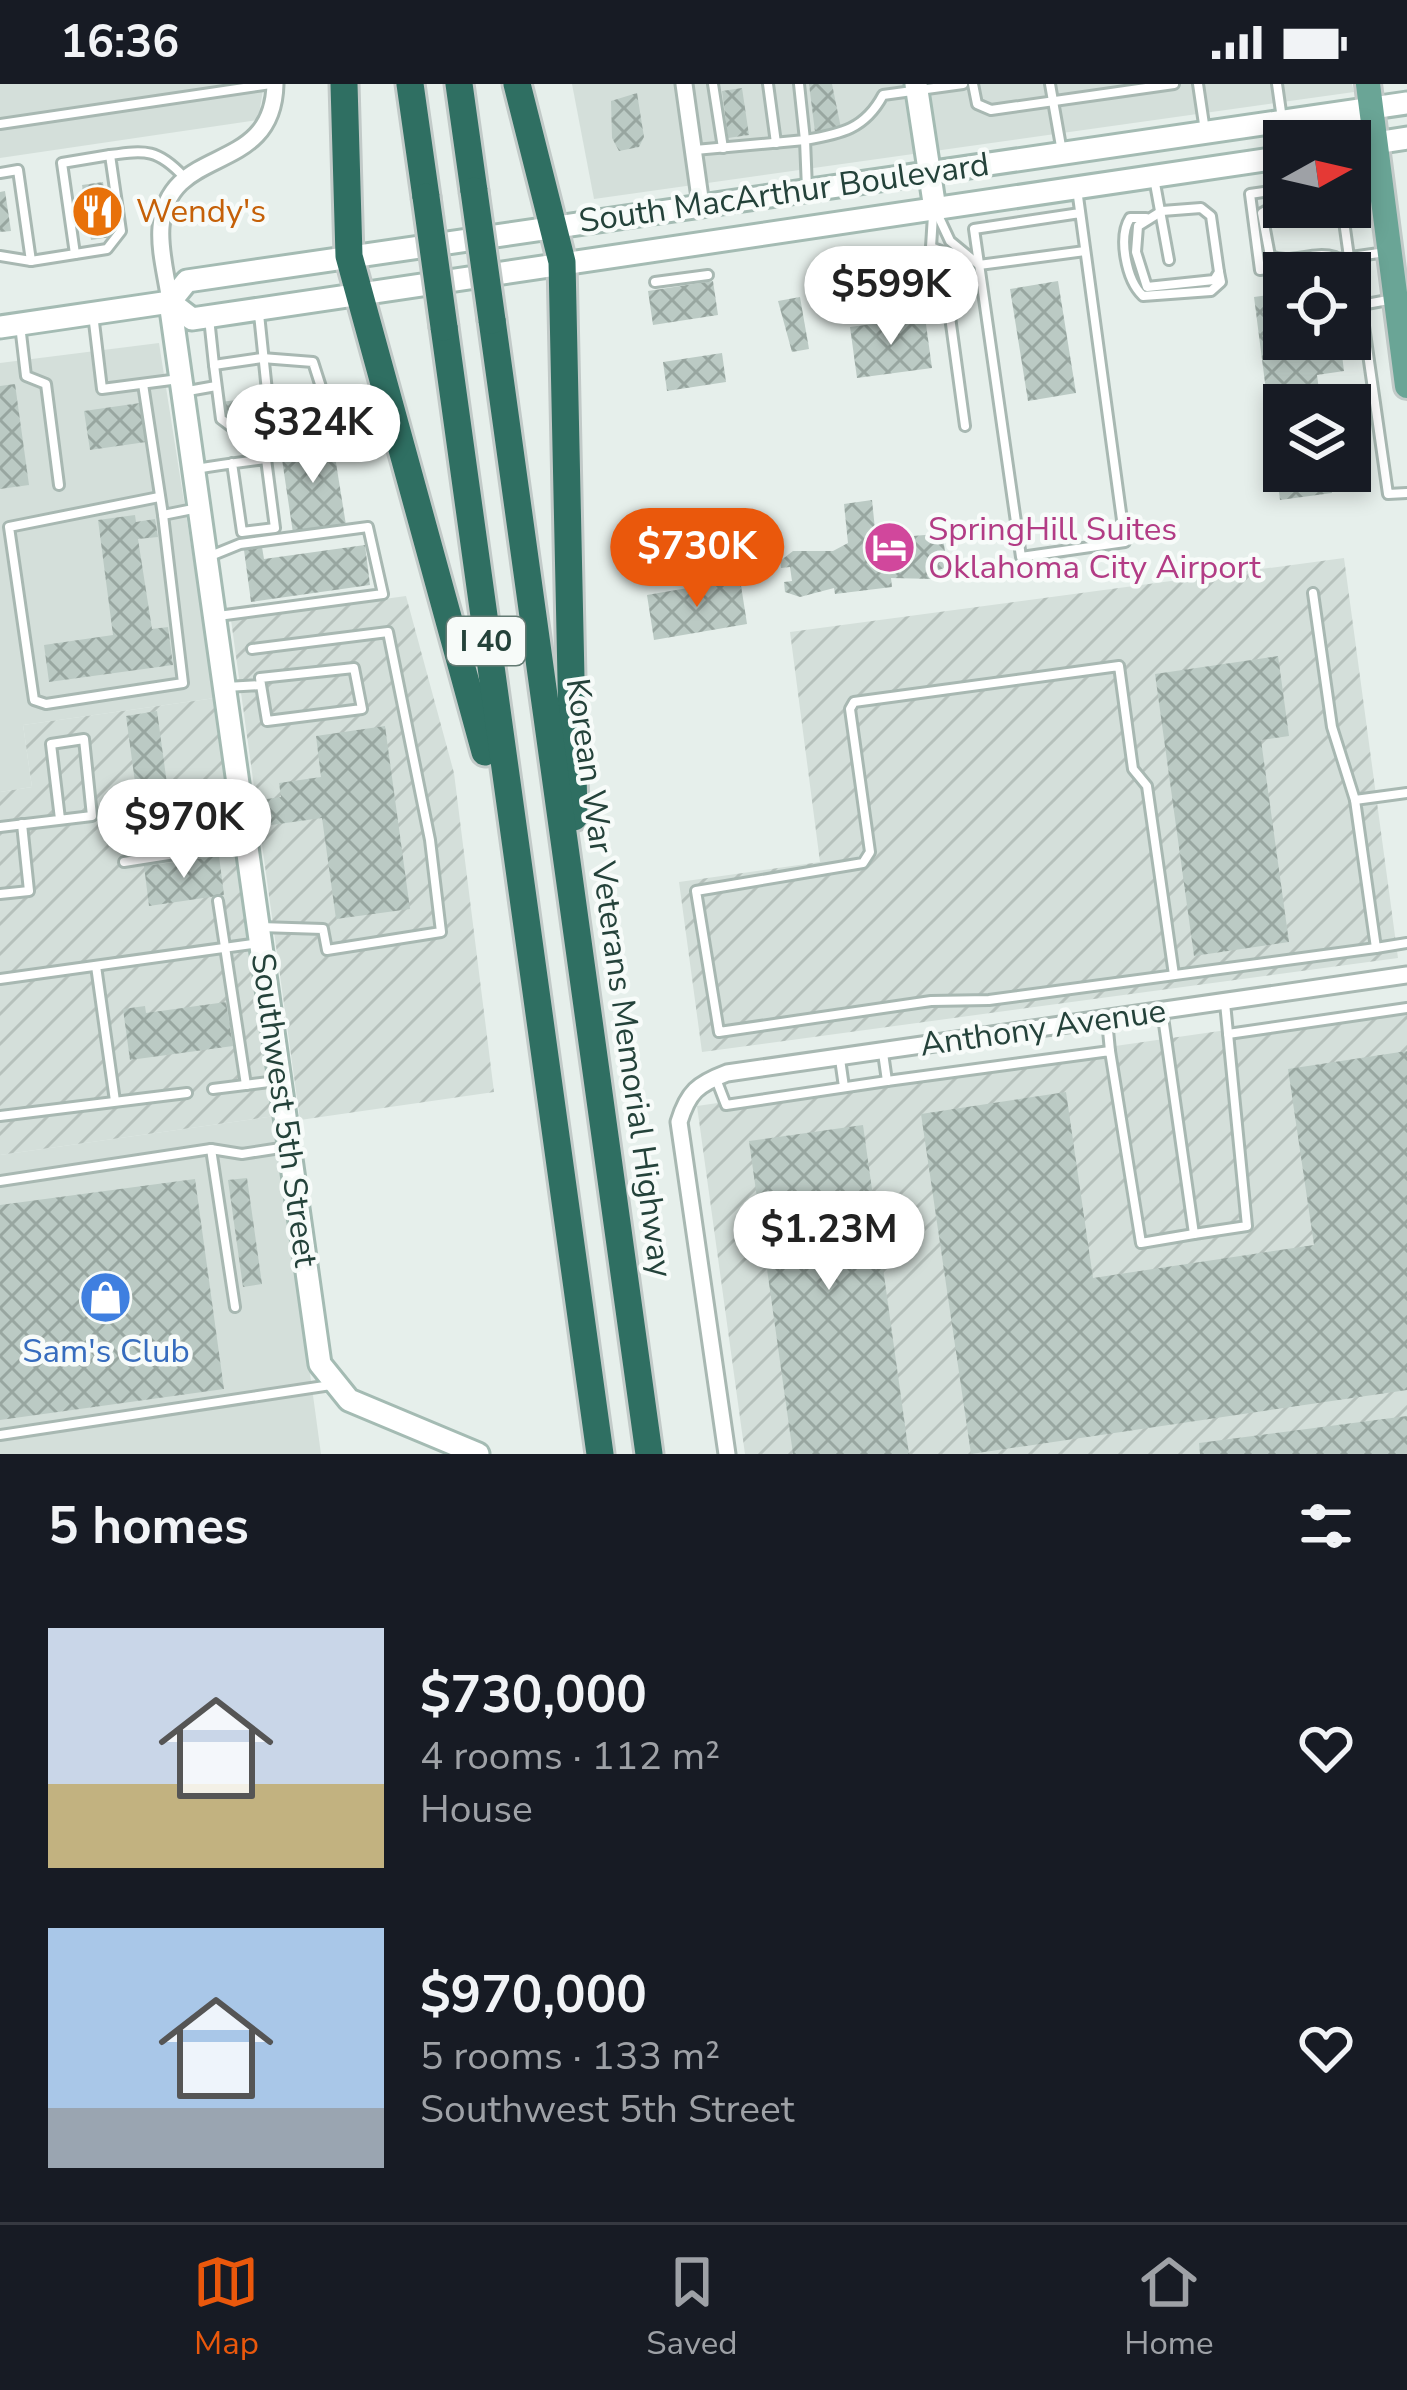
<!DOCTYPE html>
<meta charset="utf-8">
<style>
:root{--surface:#171b24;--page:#242831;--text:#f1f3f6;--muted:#9ea1a6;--line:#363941;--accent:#ea580c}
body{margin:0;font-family:"Nunito Sans",sans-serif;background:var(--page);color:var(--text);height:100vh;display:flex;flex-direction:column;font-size:45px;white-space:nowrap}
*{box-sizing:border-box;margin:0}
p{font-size:39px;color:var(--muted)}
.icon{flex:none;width:66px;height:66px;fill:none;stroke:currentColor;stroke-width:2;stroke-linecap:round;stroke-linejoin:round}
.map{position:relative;height:1370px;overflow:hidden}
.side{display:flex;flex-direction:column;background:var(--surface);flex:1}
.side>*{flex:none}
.needle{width:78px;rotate:82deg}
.fabs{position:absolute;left:1263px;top:36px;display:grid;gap:24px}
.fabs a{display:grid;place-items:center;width:108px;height:108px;border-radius:0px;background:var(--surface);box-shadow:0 6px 18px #0003;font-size:60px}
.price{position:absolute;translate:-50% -102px;padding:0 27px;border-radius:42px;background:#fff;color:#222;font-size:39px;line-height:78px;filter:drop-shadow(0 3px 6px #0008)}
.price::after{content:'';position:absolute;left:50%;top:72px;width:36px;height:27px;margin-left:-18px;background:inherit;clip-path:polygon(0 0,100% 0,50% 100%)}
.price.selected{background:var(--accent);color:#fff}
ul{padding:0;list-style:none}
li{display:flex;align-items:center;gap:36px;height:300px;padding:0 48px}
li span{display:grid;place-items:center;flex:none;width:336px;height:240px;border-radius:0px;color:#555}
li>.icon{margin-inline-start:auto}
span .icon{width:144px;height:144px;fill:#fffc;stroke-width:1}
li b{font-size:51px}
h2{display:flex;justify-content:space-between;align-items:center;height:144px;padding:0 48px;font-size:51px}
.status{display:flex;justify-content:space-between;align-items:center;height:84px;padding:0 60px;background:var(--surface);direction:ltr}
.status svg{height:33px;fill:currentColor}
.tabs{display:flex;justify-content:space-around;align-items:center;height:168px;border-top:3px solid var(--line);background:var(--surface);font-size:33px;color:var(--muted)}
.tabs a{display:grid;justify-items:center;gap:6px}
.tabs .selected{color:var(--accent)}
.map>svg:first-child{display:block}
.built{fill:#d4dfda}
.industrial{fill:url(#industrial-furrows)}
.building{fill:url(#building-cross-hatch)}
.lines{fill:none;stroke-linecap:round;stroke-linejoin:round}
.lane-casing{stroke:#a8b8b2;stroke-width:14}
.street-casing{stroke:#a8b8b2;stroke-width:21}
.secondary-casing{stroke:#a4bbb3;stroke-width:27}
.primary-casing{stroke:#c2cac8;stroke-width:30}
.highway-casing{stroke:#c2cac8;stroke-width:33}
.lane{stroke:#fff;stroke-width:8}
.street{stroke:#fff;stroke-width:15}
.secondary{stroke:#fff;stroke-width:21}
.primary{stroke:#6aa596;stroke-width:24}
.highway{stroke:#2f6f62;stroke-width:27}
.highway-bridge-casing{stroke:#c2cac8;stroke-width:33;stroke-linecap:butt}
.highway-bridge{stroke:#2f6f62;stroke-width:27}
.labels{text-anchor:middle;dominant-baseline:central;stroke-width:9;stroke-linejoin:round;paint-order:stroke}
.shield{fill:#f7fbf9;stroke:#637a73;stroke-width:3}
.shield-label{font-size:30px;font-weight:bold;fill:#24423a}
.street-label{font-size:33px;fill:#24423a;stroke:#f7fbf9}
.food-label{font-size:33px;fill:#c56008;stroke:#f7fbf9;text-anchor:start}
.hotel-label{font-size:33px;fill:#b23c85;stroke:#f7fbf9;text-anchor:start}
.shop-label{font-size:33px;fill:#366cbe;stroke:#f7fbf9}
</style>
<div class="status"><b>16:36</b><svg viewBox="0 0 49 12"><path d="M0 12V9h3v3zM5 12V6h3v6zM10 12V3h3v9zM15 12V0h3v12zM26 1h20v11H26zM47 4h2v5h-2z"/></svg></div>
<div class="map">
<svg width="1407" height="1370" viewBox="0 0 1407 1370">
<defs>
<pattern id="industrial-furrows" width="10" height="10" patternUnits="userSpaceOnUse" patternTransform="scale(3)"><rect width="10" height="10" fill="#d4dfda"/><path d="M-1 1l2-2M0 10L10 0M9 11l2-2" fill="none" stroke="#b6c1bc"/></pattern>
<pattern id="building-cross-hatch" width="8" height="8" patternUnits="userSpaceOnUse" patternTransform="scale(3)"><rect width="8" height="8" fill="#bbcac4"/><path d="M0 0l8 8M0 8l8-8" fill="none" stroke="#98a6a0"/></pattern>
</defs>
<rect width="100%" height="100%" fill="#e6efeb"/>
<!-- built -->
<g class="built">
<polygon points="0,0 264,0 258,36 0,74"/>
<polygon points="572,0 1352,0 1354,8 594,115"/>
<polygon points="159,259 215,614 23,641 32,703 0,708 0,279"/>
<polygon points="275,1032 321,1370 0,1370 0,1071"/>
</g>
<!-- industrial -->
<g class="industrial">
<polygon points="1344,474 1398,874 702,968 679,798 820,778 790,548"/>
<polygon points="406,512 454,689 494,1008 300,1036 231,536"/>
<polygon points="215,614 275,1032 0,1071 0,708 32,703 23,641"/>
<polygon points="1407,920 1407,1370 745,1370 697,1022"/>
</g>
<!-- building -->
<g class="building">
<polygon points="809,0 832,0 841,44 815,48"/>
<polygon points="742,4 749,51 728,54 722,7"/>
<polygon points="637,9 644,53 639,63 619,67 612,54 611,17"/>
<polygon points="103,98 111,153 91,156 82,101"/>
<polygon points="5,107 11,147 0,148 0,108"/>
<polygon points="713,197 718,231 653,241 648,207"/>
<polygon points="1058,197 1076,309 1028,317 1010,205"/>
<polygon points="1284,209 1284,255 1340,255 1344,287 1317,291 1321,321 1284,321 1284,387 1330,387 1332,409 1280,416 1254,213"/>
<polygon points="800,213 809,265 792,268 778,217"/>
<polygon points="925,233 932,284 857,294 850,243"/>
<polygon points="722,269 726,298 667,307 663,278"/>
<polygon points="15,300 29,401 0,405 0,302"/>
<polygon points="258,313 261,332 224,337 221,318"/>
<polygon points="140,319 146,358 90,366 84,327"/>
<polygon points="332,354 346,441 293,449 280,362"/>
<polygon points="872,416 876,455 937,450 943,453 947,483 933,488 934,495 891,494 892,503 835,510 834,504 800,513 785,508 784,498 792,497 790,483 781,484 780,477 793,467 833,467 848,459 844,420"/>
<polygon points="135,431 136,438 155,435 158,453 138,455 152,545 168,543 173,581 49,598 44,561 113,551 98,436"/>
<polygon points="365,461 370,501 251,518 244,466 262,463 264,475"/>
<polygon points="740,495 747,540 654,556 647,511"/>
<polygon points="1278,572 1289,652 1261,656 1289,858 1194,872 1155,590"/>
<polygon points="157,627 168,707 206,701 210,737 133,747 128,714 137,713 126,632"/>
<polygon points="385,642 410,825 336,835 322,734 271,741 267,715 281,713 279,699 321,693 316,652"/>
<polygon points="219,772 224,811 149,822 144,782"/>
<polygon points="226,918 233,962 130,976 123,925 145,922 146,929"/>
<polygon points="1407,967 1407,1306 971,1370 921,1030 1066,1008 1093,1194 1314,1161 1288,985"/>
<polygon points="863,1041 909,1370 793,1370 749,1057"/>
<polygon points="247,1094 262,1200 243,1203 228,1096"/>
<polygon points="195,1095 224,1305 0,1336 0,1121"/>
<polygon points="1407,1332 1407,1370 1200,1370 1199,1359"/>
</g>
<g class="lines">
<defs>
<g id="lane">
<polyline points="713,0 723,64"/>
<polyline points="768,0 776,59"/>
<polyline points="973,0 977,20 991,26 1174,0"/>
<polyline points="1050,0 1062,68"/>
<polyline points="1198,0 1205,47"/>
<polyline points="1277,0 1282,35"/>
<polyline points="0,40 271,0"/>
<polyline points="695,66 805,56 799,0"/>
<polyline points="1273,78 1278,106"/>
<polyline points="0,89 18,86 31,177"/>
<polyline points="1154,94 1169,176"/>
<path d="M807 105 805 56C841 50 865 45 883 11L963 0"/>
<polyline points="1077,105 1125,458 1021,473 974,145 1080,129"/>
<polyline points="1284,105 1250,110 1260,186 1386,168"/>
<path d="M1284 117 1262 129 1270 172C1291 181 1313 166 1335 173"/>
<polyline points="1342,123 1349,173"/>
<polygon points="1201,124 1211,132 1219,188 1214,196 1147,203 1136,168 1138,142 1162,127"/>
<polyline points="936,127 950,157 979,181 1085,167"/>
<polyline points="933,131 931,163 941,167 965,342"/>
<path d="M1146 134H1130C1118 153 1126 196 1143 212L1211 207 1221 198 1219 188"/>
<polyline points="75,170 62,79 110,71"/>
<path d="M0 172 31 177 107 165 121 147 110 71C146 66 158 65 184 93"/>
<polyline points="655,198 708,191"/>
<polyline points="1388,216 1361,221 1388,410 1407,409"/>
<polyline points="93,230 102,305 179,295"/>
<polyline points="259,230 270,336"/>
<polyline points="209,234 214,281"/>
<polyline points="20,241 26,292 46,300 59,401"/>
<polygon points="262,274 313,278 328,325 233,344 221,335 214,281"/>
<polyline points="143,300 163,431 198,424"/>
<polyline points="188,307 216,302"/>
<path d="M196 385C219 381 242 378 266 375L275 444 242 448 232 379"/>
<polyline points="159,413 9,443 34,616 46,620 183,599 163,431"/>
<polyline points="208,473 240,460 368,443 383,510 218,532"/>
<polyline points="1313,509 1332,643 1355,716"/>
<polyline points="252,565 388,548 430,756 441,848 327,866 323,845 260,843"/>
<polyline points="226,603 261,601 267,637 362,625 354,584 260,594 261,601"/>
<polyline points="1407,709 1355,716 1376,864 1407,859"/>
<polyline points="0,743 92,732 84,655 51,660 60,735"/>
<polyline points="124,778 245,759"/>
<polyline points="0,810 29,807 22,740"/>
<polyline points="218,817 246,1001"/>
<polyline points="96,882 115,1017"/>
<polyline points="1174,891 1147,702 1133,685 1119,582 854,618 850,625 870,768 863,779 696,807 719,948 931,917 989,916 1376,864"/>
<polyline points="0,895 259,859"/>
<polyline points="1162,926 1194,1150 1247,1142 1225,919"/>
<polyline points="1107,936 1110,967"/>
<polyline points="1228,950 1407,924"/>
<polyline points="883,969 887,997 1110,967 1141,1159 1194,1150"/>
<polyline points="840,975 844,1003"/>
<polyline points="716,995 726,1021 887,997"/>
<polyline points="213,1005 277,997"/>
<polyline points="0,1032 187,1009"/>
<polyline points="211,1065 235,1223"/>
<polyline points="0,1097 211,1065 242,1070 287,1063"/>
<polyline points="0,1351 331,1301"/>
</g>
<g id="street">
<polyline points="684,0 701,121"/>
<path d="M170 218C167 194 159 167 161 143 168 58 273 94 275 0"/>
<path d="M727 1370 679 1038C688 1008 698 1000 727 989L1407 891"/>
</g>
<g id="secondary">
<polyline points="916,0 935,125"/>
<polyline points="1350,63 1407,54"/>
<polyline points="170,218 320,1280 349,1316 478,1370"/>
<polyline points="170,218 192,235 1284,73"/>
<polyline points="0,243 170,218 187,197 1407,19"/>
</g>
<polyline id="primary" points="1368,0 1407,302"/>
<g id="highway">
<polyline points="344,0 349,172 485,668"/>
<polyline points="410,0 426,113"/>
<polyline points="459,0 474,107"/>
<polyline points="517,0 562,178 574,733"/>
<polyline points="492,236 649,1370"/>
<polyline points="444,243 600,1370"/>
</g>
</defs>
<!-- lane casing -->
<use href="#lane" class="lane-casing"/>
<!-- street casing -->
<use href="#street" class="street-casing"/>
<!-- secondary casing -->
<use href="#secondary" class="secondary-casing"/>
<!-- primary casing -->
<use href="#primary" class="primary-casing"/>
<!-- highway casing -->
<use href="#highway" class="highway-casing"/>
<!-- lane -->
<use href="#lane" class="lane"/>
<!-- street -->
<use href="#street" class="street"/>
<!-- secondary -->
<use href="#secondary" class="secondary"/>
<!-- primary -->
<use href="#primary" class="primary"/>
<!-- highway -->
<use href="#highway" class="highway"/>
<defs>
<g id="highway-bridge">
<polyline points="474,107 492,236"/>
<polyline points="426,113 444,243"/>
</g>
</defs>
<!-- highway-bridge casing -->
<use href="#highway-bridge" class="highway-bridge-casing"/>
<!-- highway-bridge -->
<use href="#highway-bridge" class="highway-bridge"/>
</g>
<!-- icons -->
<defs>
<symbol id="restaurant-disc" viewBox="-11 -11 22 22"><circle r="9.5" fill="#e8710a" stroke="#f7fbf9"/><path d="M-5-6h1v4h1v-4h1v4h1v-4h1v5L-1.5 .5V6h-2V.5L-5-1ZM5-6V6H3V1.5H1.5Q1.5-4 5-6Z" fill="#fff"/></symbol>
<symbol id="hotel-disc" viewBox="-11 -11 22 22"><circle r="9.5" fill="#d1479c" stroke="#f7fbf9"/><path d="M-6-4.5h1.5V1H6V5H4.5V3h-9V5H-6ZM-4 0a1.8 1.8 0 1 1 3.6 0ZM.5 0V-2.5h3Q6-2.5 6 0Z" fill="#fff"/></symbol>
<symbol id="shop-disc" viewBox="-11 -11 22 22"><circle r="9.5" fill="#3f7fe0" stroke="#f7fbf9"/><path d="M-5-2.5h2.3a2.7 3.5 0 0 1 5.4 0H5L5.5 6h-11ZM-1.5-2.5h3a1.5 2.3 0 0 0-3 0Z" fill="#fff"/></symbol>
</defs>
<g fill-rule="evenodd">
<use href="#restaurant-disc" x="68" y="98" width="59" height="59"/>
<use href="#hotel-disc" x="860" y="434" width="59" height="59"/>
<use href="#shop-disc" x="76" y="1184" width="59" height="59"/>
</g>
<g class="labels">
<!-- shield labels -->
<rect class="shield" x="447" y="533" width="78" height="48" rx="9"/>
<g class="shield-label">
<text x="486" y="557">I 40</text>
</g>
<!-- street labels -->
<g class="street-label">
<text transform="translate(784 109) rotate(-8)">South MacArthur Boulevard</text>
<text transform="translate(619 894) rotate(82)">Korean War Veterans Memorial Highway</text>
<text transform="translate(1043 944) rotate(-8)">Anthony Avenue</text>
<text transform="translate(284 1026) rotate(82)">Southwest 5th Street</text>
</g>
<!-- food labels -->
<g class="food-label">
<text x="136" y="127">Wendy's</text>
</g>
<!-- hotel labels -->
<g class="hotel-label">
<text x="928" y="445">SpringHill Suites<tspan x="928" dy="38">Oklahoma City Airport</tspan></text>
</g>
<!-- shop labels -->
<g class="shop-label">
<text x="106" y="1267">Sam's Club</text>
</g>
</g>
</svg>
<div class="fabs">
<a><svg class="needle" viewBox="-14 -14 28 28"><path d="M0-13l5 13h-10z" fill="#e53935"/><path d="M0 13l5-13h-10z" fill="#9ea1a6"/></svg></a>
<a><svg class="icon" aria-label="locate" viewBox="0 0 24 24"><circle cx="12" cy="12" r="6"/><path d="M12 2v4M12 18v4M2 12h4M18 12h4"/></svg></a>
<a><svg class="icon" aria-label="layers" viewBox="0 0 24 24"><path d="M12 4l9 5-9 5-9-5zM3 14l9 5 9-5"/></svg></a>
</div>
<b class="price" style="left:891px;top:264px">$599K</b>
<b class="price" style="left:313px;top:402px">$324K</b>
<b class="price selected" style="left:697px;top:526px">$730K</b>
<b class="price" style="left:184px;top:797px">$970K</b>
<b class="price" style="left:829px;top:1209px">$1.23M</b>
</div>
<section class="side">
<h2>5 homes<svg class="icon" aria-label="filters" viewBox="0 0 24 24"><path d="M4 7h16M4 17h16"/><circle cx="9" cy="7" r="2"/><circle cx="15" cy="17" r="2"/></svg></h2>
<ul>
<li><span style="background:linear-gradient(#c9d6e8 65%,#c2b280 0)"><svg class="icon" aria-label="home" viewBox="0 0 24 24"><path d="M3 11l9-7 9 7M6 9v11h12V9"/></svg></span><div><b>$730,000</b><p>4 rooms · 112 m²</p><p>House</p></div><svg class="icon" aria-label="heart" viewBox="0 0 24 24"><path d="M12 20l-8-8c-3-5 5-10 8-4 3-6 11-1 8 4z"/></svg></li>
<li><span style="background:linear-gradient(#a9c7e8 75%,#9aa5b1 0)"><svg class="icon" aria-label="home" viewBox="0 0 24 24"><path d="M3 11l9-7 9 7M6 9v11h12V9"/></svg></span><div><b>$970,000</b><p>5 rooms · 133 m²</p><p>Southwest 5th Street</p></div><svg class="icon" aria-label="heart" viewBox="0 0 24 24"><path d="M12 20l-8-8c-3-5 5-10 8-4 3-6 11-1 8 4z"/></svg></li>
</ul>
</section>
<nav class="tabs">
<a class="selected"><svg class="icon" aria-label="map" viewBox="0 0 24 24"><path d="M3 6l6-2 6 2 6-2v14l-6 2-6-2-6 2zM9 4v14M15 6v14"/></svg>Map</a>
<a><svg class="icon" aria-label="saved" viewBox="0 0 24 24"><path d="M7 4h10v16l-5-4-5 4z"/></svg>Saved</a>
<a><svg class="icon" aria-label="home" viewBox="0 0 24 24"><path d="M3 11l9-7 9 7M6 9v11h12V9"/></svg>Home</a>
</nav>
